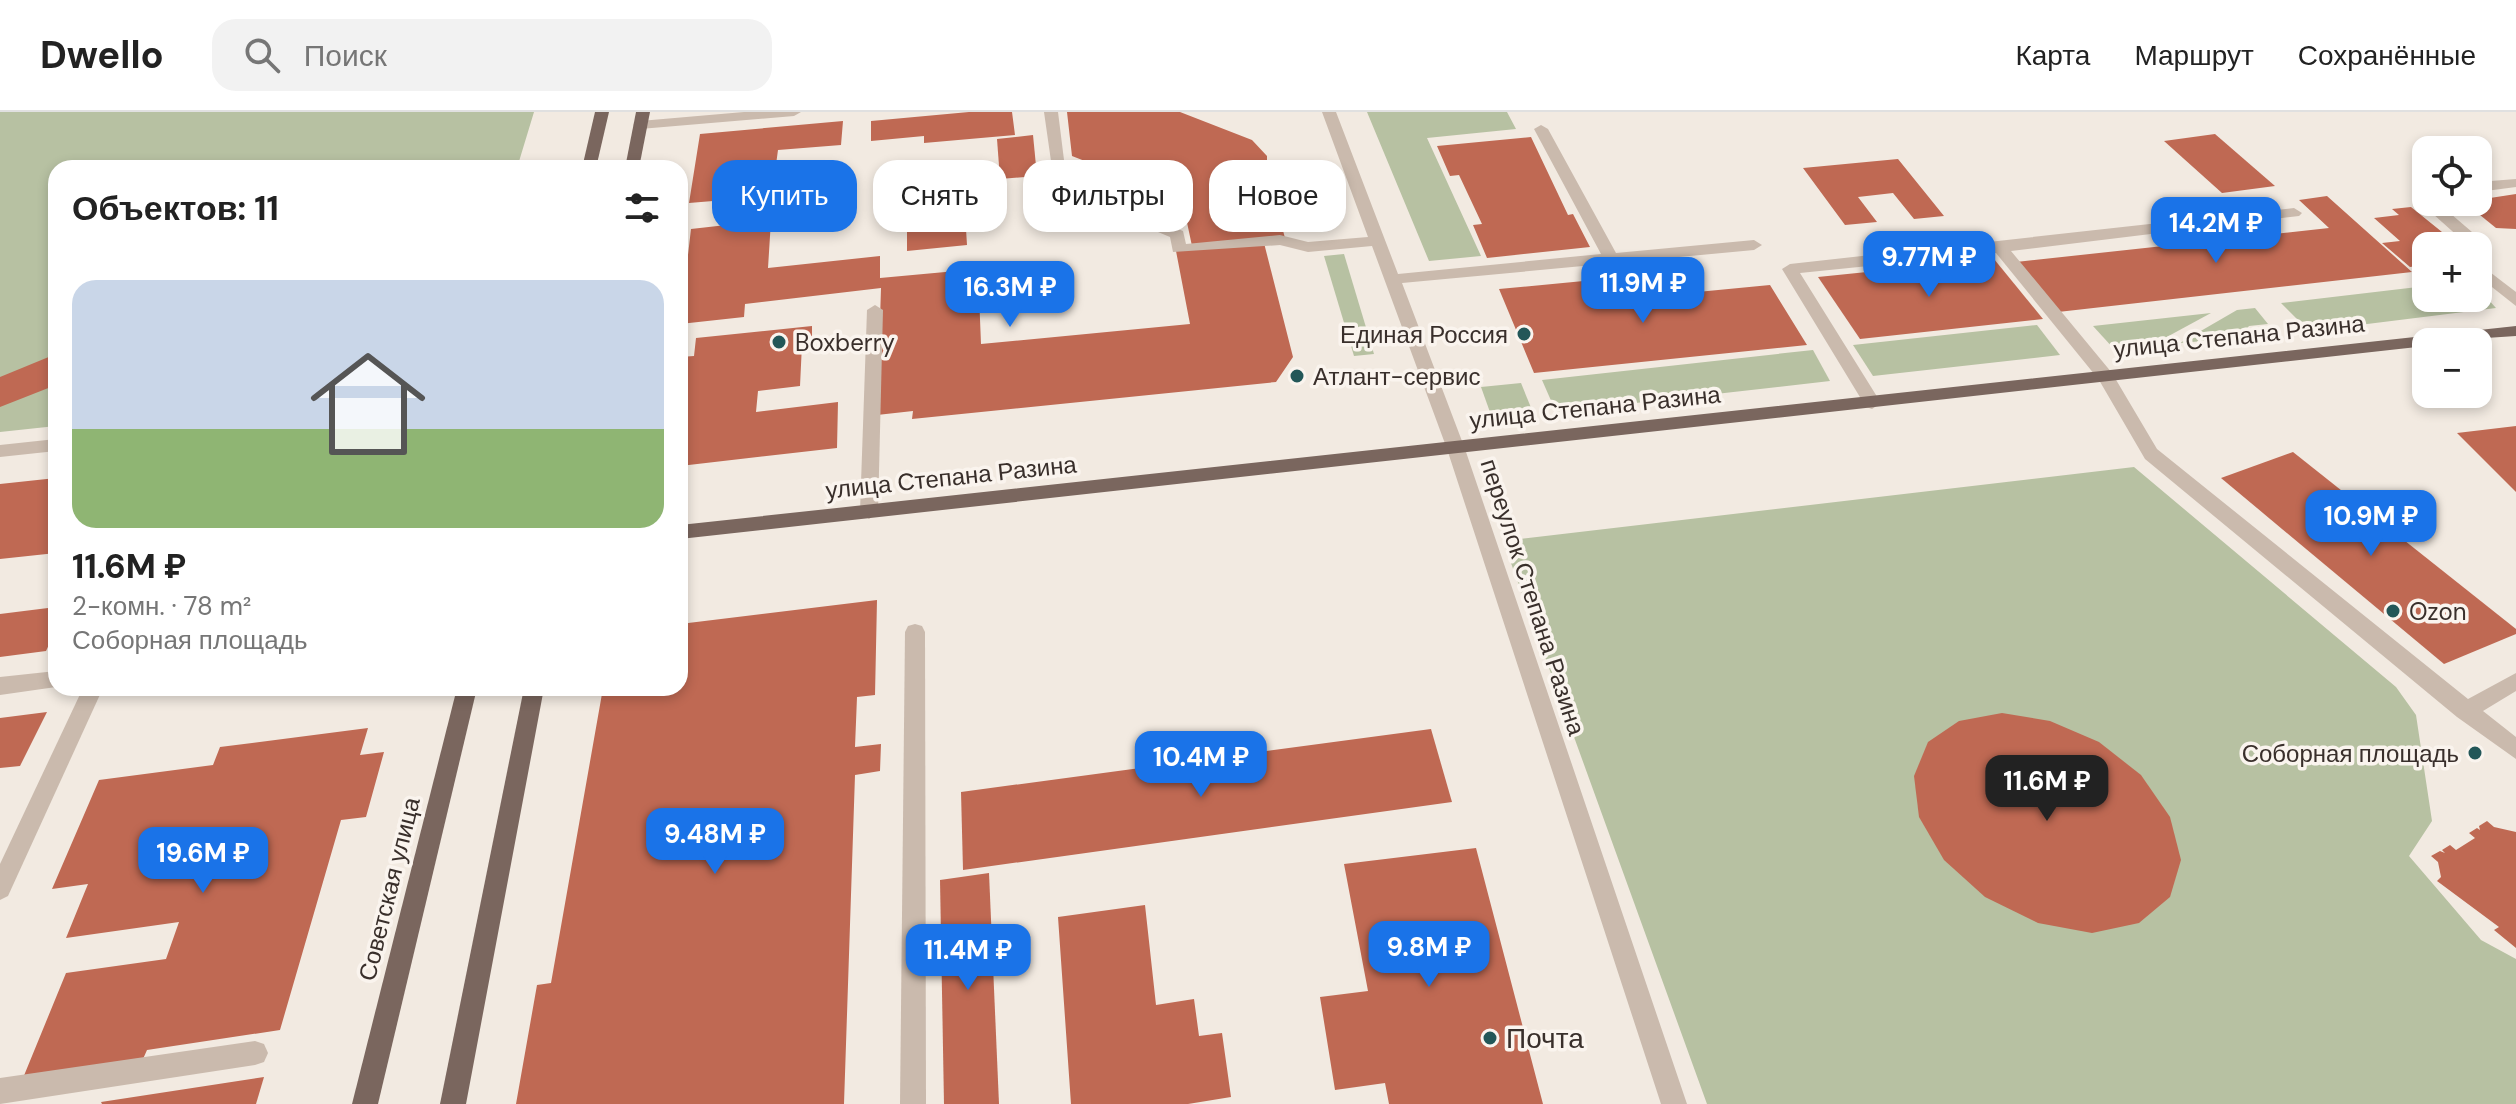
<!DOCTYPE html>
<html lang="ru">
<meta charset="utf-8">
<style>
:root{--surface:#fff;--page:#f2f2f2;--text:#222;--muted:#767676;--line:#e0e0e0;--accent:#1a73e8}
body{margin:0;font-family:"DM Sans",sans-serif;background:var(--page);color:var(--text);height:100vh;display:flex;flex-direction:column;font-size:30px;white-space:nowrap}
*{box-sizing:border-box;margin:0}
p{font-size:26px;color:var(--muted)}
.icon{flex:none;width:44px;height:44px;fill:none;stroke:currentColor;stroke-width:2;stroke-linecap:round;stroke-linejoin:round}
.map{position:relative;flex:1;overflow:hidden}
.side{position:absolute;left:48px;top:48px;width:640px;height:536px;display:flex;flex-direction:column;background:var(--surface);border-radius:24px;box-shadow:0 4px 12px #0003}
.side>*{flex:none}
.hud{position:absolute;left:712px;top:48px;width:760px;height:72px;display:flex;gap:16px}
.buttons{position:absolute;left:2412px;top:24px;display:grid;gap:16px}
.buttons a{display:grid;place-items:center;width:80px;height:80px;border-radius:16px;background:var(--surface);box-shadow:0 4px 12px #0003;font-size:40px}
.price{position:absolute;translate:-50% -68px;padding:0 18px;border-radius:16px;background:var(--accent);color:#fff;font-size:26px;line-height:52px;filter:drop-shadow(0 2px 4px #0008)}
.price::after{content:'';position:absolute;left:50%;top:48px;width:24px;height:18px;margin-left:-12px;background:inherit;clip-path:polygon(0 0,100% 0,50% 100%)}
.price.current{background:#222;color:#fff}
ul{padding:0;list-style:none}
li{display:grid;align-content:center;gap:16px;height:424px;padding:0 24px}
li+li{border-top:2px solid var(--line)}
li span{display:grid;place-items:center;height:248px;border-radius:24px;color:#555}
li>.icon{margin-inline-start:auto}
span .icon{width:144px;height:144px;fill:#fffc;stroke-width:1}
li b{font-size:34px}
h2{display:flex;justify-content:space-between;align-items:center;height:96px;padding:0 24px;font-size:34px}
.pill{padding:0 28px;border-radius:24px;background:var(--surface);box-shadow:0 4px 12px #0003;font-size:28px;line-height:72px}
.pill.current{background:var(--accent);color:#fff}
header{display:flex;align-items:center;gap:48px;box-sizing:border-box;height:112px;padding:0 40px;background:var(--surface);border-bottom:2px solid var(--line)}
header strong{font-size:38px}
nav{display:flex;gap:44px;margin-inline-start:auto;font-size:28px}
.search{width:560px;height:72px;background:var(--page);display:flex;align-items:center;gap:20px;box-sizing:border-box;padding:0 28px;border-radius:24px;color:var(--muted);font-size:30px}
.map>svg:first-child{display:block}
.green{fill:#b7c1a2}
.building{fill:#bf6953}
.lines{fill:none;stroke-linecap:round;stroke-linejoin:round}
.minor{fill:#cabaad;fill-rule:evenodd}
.major{fill:#7a665e;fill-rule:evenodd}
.poi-dot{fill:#235758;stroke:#faf4ee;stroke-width:3}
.labels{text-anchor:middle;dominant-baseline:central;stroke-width:7;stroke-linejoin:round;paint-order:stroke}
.poi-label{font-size:24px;fill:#392f2b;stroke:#faf4ee;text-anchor:start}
.street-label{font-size:24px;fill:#392f2b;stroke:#faf4ee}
.near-poi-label{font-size:28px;fill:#392f2b;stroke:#faf4ee;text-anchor:start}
</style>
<header>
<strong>Dwello</strong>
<div class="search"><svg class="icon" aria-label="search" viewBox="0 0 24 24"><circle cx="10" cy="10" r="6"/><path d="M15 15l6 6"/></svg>Поиск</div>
<nav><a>Карта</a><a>Маршрут</a><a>Сохранённые</a></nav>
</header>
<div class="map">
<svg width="2516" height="992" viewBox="0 0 2516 992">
<rect width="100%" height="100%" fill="#f2eae1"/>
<!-- green -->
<g class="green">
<polygon points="0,0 534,0 517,56 56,56 56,314 0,320"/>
<polygon points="1367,0 1507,0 1516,17 1427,26 1481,144 1429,149"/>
<polygon points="1344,142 1374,242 1354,244 1324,144"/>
<polygon points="2426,174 2426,186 2478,186 2478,176 2496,196 2335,216 2299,209 2281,191"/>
<polygon points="2255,196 2268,212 2249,214 2239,226 2180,231 2237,198"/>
<polygon points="2211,201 2152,233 2114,237 2093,214"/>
<polygon points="2037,213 2060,243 1873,264 1853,233"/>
<polygon points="1813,238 1830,269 1556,300 1542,268"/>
<polygon points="1521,271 1534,303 1499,306 1491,303 1481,275"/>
<polygon points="2134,355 2396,575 2416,603 2432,709 2409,744 2481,828 2516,847 2516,992 1707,992 1503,429"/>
</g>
<!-- building -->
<g class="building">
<polygon points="969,0 1012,0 1015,23 924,31 924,24 871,29 871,9"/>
<polygon points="1067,0 1180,0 1252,28 1267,44 1267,51 1260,59 1276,65 1270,70 1285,126 1192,134 1182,87 1170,82 1164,86 1113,66 1118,62 1072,44"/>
<polygon points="843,9 841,33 778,38 775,60 808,57 807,81 689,91 700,22"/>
<polygon points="2215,22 2275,74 2222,81 2164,29"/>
<polygon points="1033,23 1037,64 1000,67 997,27"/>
<polygon points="1531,25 1568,103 1573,102 1590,135 1487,146 1473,113 1482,112 1459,63 1450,64 1437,34"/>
<polygon points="1898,47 1944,104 1914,107 1893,81 1858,85 1877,110 1845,113 1803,56"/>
<polygon points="2516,82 2516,117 2496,116 2464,90"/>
<polygon points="2327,84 2412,160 2058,200 2016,150 2329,116 2299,88"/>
<polygon points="964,86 967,133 907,139 907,91"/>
<polygon points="2411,95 2442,120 2422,122 2435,134 2426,134 2426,153 2410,155 2382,131 2400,129 2374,106 2399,103 2392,97"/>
<polygon points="771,108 768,156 880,144 880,166 978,157 981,232 1190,212 1176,139 1264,131 1293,245 1276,270 912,307 913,299 877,303 881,176 745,192 744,205 680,212 691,117"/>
<polygon points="1994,147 2043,207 1860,227 1818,165"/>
<polygon points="1594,168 1604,189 1770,173 1807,233 1534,261 1499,177"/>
<polygon points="812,214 812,231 802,232 800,274 758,279 756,300 838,290 837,336 680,354 680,245 694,244 696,226"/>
<polygon points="56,242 56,273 0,295 0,265"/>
<polygon points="2516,314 2516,380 2457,321"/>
<polygon points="2293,340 2516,517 2516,522 2444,552 2221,366"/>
<polygon points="56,366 56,441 0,447 0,372"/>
<polygon points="877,488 875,583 857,585 855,635 881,632 880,659 855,663 844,992 516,992 537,873 551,871 603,576 680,576 680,512"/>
<polygon points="56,495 56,518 46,539 0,545 0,502"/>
<polygon points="47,600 20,654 0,656 0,606"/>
<polygon points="2002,601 2050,609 2099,630 2141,663 2170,705 2181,748 2170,785 2139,811 2092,821 2038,811 1985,785 1944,748 1919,705 1914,664 1928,630 1959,609"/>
<polygon points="368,616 360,643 384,640 366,705 341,708 280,918 147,938 143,947 23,966 66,861 166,847 179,810 66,826 88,772 52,777 99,668 213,653 220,635"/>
<polygon points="1431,617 1452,690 963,758 961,680"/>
<polygon points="2487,709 2494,715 2516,720 2516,836 2494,818 2499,815 2437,769 2441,765 2438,750 2431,744 2440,739 2445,741 2442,738 2450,733 2456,738 2475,726 2469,721 2477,716 2480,718 2479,714"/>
<polygon points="1476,736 1543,992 1389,992 1385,971 1335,978 1320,885 1368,879 1344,752"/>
<polygon points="989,761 999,992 944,992 940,768"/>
<polygon points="1145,793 1156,893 1194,887 1199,924 1222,921 1231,985 1188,992 1071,992 1058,805"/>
<polygon points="264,965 256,992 102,992 101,990"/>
</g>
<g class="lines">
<!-- minor -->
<g class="minor">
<polygon points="744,0 801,0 794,4 640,17 633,13 640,9"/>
<polygon points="1044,0 1058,0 1067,72 1183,119 1186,132 1280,123 1308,130 1368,125 1322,0 1336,0 1398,162 1601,142 1534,17 1541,13 1548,17 1616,141 1754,128 1762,133 1754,138 1402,171 1465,337 1687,992 1661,992 1447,337 1372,134 1308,140 1280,133 1173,140 1170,125 1055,77"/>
<polygon points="2516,67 2516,75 2478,80 2478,70"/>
<polygon points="2426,86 2426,90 2437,90 2479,126 2479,132 2443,134 2461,127 2423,93 2420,90"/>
<polygon points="2294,96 2302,101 2299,104 2011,139 2112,261 2157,337 2468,587 2516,561 2516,579 2483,599 2516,625 2516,647 2457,605 2145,347 2099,268 1996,141 1800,161 1881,291 1872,297 1866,295 1782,157 1790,152"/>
<polygon points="2478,151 2516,180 2516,194 2478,164"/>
<polygon points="875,193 883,198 878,400 869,407 860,400 867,198"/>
<polygon points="56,327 56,339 0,345 0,333"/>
<polygon points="915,512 922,514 925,520 926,992 900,992 905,520 908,514"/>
<polygon points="56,559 56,575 0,583 0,565"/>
<polygon points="83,576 103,576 8,784 0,788 0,752"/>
<polygon points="255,929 264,932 268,941 264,950 255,953 0,992 0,966"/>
</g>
<!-- major -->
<g class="major">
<polygon points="595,0 609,0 596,56 582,56"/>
<polygon points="636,0 650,0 639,56 625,56"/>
<polygon points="2516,214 2516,224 2426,230 2426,234 680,427 680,413"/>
<polygon points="457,576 477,576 378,992 352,992"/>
<polygon points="524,576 544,576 466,992 440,992"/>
</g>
</g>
<!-- markers -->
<g class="poi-dot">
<circle cx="1524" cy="222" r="8"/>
<circle cx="779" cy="230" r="8"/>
<circle cx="1297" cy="264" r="8"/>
<circle cx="2393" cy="499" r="8"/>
<circle cx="2475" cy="641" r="8"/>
<circle cx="1490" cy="926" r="8"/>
</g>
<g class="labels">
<!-- poi labels -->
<g class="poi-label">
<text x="1508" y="222" text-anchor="end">Единая Россия</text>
<text x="795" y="230">Boxberry</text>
<text x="1313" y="264">Атлант-сервис</text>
<text x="2409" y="499">Ozon</text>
<text x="2459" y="641" text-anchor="end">Соборная площадь</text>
</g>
<!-- street labels -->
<g class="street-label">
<text transform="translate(2239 224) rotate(-6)">улица Степана Разина</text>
<text transform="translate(1595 295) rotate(-6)">улица Степана Разина</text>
<text transform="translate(951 365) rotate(-6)">улица Степана Разина</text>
<text transform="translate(1533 485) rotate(72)">переулок Степана Разина</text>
<text transform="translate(389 777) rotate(-76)">Советская улица</text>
</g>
<!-- near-poi labels -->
<g class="near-poi-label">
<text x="1506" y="926">Почта</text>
</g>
</g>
</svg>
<div class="buttons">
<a><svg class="icon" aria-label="locate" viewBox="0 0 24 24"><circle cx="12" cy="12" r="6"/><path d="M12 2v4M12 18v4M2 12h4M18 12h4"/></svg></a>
<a>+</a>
<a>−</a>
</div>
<b class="price" style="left:2216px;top:153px">14.2M ₽</b>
<b class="price" style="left:1929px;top:187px">9.77M ₽</b>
<b class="price" style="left:1643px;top:213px">11.9M ₽</b>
<b class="price" style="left:1010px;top:217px">16.3M ₽</b>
<b class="price" style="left:2371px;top:446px">10.9M ₽</b>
<b class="price" style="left:1201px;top:687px">10.4M ₽</b>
<b class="price current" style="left:2047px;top:711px">11.6M ₽</b>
<b class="price" style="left:715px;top:764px">9.48M ₽</b>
<b class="price" style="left:203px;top:783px">19.6M ₽</b>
<b class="price" style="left:1429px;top:877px">9.8M ₽</b>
<b class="price" style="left:968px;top:880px">11.4M ₽</b>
<div class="hud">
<a class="pill current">Купить</a>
<a class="pill">Снять</a>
<a class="pill">Фильтры</a>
<a class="pill">Новое</a>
</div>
<section class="side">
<h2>Объектов: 11<svg class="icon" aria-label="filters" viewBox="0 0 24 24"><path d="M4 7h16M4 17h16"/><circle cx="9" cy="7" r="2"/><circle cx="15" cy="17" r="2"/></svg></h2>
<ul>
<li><span style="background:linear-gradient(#c9d6e8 60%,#8fb573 0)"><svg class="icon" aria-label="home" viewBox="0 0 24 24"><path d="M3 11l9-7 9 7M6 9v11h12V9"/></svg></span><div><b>11.6M ₽</b><p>2-комн. · 78 m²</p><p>Соборная площадь</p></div></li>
</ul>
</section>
</div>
